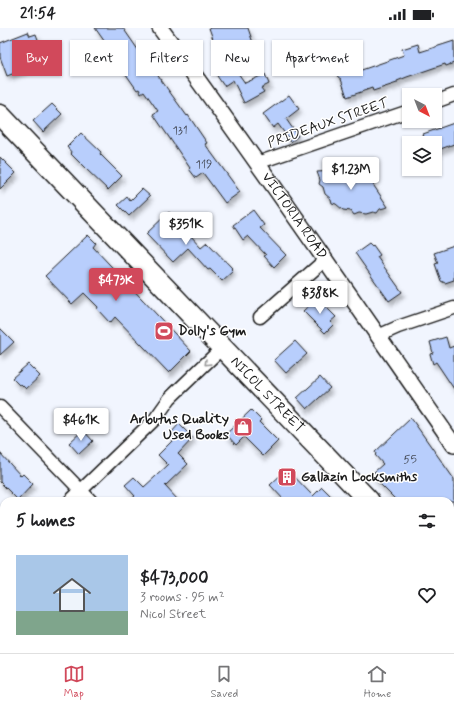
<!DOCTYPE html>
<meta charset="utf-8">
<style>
:root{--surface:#fff;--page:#f6f6f6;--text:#202124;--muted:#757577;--line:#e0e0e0;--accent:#d1495b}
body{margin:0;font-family:Mynerve,sans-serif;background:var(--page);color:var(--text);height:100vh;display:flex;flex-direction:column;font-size:15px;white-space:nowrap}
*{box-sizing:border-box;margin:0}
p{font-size:13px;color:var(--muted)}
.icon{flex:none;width:22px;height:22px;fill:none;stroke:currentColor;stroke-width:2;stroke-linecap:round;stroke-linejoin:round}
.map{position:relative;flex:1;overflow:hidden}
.sheet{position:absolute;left:0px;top:469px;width:454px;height:156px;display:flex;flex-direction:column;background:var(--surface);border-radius:12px 12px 0 0;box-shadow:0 1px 3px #0004}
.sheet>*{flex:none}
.guide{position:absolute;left:12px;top:12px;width:430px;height:36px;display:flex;gap:8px}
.needle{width:26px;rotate:138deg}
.controls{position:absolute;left:402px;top:60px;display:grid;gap:8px}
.controls a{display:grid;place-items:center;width:40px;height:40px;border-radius:0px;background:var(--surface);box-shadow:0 1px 3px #0004;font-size:20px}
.price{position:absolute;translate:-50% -34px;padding:0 9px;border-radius:4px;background:#fff;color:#222;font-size:13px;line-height:26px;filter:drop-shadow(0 1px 2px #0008)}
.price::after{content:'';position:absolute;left:50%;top:24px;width:12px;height:9px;margin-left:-6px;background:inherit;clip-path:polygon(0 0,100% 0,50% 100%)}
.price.active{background:var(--accent);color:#fff}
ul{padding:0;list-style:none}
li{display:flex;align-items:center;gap:12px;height:100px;padding:0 16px}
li+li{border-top:1px solid var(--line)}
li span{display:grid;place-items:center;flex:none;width:112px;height:80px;border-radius:0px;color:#555}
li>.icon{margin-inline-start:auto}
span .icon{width:48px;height:48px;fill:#fffc;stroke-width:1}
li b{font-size:17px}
h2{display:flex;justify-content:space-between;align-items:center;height:48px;padding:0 16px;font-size:17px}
.tag{padding:0 14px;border-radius:0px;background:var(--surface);box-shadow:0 1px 3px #0004;font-size:14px;line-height:36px}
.tag.active{background:var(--accent);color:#fff}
.status{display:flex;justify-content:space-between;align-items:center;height:28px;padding:0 20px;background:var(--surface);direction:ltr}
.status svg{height:11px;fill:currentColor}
.menu{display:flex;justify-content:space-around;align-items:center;height:56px;border-top:1px solid var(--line);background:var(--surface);font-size:11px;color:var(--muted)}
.menu a{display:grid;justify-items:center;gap:2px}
.menu .active{color:var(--accent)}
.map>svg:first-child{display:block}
.building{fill:#b8cefc;stroke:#1c1c1c;filter:url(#shadow)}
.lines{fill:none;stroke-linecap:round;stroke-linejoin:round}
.minor-casing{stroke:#1c1c1c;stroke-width:15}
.tertiary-casing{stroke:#1c1c1c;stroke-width:18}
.trunk-casing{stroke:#1c1c1c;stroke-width:23}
.minor{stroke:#fff;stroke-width:12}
.tertiary{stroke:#fff;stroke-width:15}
.trunk{stroke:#fff;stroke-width:20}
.oneway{stroke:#999}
.labels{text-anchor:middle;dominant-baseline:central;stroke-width:3;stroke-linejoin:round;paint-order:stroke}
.number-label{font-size:12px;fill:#434854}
.street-label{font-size:14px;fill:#1c1c1c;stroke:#fff}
.poi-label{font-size:14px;font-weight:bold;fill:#1c1c1c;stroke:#fff;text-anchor:start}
</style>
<div class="status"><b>21:54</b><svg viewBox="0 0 49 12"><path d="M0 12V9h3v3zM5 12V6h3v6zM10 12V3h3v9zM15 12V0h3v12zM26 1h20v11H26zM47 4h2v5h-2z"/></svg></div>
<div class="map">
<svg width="454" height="625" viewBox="0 0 454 625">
<defs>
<filter id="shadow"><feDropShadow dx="2.5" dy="4.5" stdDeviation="2" flood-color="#0004"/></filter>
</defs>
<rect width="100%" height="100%" fill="#f1f5fe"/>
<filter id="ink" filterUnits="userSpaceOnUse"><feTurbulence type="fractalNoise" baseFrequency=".025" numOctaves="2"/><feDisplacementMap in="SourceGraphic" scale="8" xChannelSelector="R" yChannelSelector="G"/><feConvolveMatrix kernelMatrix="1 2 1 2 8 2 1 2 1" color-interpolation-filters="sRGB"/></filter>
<g filter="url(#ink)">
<!-- building -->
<g class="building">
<polygon points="95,0 123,0 150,39 154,46 156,45 187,88 188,87 207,115 205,116 240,164 225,175 203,145 196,150 189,141 190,140 153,86 158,83 144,63 141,65 139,61 137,62 123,42 124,41"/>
<polygon points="209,0 248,0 253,15 224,25 245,55 265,46 269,56 261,60 264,64 244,75 233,52 224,58 217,48 225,42 218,22 217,22"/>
<polygon points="28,4 30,8 36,6 44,28 39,30 41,35 7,48 0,29 0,15"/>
<polygon points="454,13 454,35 446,38 445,36 407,49 397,53 397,55 373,63 372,60 347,69 341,51 338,49 336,45 338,40 350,36 353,45 404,27 402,21 418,16 420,24"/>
<polygon points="289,67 299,81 286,91 298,108 291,114 278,96 273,100 263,86"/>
<polygon points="52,76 62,86 43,104 33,93"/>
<polygon points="454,95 454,116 435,123 435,115 426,115 423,106"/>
<polygon points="81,105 101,124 100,126 122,148 108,162 85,140 71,126 72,125 67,119"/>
<polygon points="0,129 16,145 0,161"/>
<polygon points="356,140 357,152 366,146 388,179 380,181 377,185 373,184 366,186 359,185 354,187 351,183 343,182 336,176 332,175 331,171 325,166 323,159 319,156 320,152 317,144 334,143 334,141"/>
<polygon points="142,161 150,168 129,188 118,177 127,169 130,173"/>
<polygon points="253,182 264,197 260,200 286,227 274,239 264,228 266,227 248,208 243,212 233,197"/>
<polygon points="169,184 201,219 207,214 232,240 231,241 233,243 222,253 210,241 208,242 188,220 173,234 146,206"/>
<polygon points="88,207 96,215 93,219 191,323 169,345 115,289 110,295 97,281 98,279 84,265 72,276 45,248"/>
<polygon points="369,215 372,218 373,217 380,227 377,229 402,264 389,273 355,225"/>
<polygon points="454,218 454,252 445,255 441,253 435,236 438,235 434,225"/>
<polygon points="317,270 336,289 330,294 333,297 325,305 303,283"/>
<polygon points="0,300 14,314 0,327"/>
<polygon points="446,309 449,320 454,318 454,361 436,334 433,336 430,326 433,325 430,314"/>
<polygon points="295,313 307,326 286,345 274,332"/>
<polygon points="28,336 40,348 26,361 21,356 19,357 12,350"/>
<polygon points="320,349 330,360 307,381 297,370"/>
<polygon points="251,382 261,392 259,394 278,413 263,428 244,409 236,417 226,406"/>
<polygon points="411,390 454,451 454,473 397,473 373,449 376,446 374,444 383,436 375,427 376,426 375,424"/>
<polygon points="179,396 193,410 178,426 188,436 165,458 179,473 129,473 135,468 125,457 134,449 144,459 168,437 158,427 174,411 170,406"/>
<polygon points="83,402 93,413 79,426 69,415"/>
<polygon points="0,425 21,448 23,446 33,456 18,472 0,454"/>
<polygon points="287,441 313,468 322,459 336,473 285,473 270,457"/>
</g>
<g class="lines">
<defs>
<g id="minor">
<polyline points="435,74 454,67"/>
<polyline points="257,135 409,83"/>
<polyline points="260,289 325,232"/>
<polyline points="378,308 398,299 454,280"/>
<polyline points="0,379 91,473"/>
<polyline points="70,473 155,391 170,370 223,319"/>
<polyline points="0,539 4,535"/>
<polyline points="231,621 235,625"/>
</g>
<g id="tertiary">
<path id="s1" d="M160 0C261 137 357 278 454 417"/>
</g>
<g id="trunk">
<path id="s2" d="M0 87 369 473"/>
<polyline points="450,558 454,563"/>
</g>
</defs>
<!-- minor casing -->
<use href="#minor" class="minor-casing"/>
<!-- tertiary casing -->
<use href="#tertiary" class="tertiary-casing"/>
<!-- trunk casing -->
<use href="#trunk" class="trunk-casing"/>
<!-- minor -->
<use href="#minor" class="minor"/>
<!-- tertiary -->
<use href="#tertiary" class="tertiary"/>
<!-- trunk -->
<use href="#trunk" class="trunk"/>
</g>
<!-- one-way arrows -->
<defs><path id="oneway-chevron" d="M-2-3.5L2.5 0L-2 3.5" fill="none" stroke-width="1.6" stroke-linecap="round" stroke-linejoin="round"/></defs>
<use class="oneway" href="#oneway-chevron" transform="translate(207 335) rotate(136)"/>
</g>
<!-- icons -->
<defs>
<symbol id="stadium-square" viewBox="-11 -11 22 22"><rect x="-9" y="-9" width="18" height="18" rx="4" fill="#d1495b" stroke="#fff"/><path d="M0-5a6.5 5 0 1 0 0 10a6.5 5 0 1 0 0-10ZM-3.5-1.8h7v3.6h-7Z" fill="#fff"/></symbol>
<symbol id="shop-square" viewBox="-11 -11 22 22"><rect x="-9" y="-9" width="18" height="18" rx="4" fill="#d1495b" stroke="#fff"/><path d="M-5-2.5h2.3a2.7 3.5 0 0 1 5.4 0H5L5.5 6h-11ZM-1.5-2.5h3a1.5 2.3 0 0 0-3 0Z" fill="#fff"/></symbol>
<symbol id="building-square" viewBox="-11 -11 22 22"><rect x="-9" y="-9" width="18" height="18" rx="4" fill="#d1495b" stroke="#fff"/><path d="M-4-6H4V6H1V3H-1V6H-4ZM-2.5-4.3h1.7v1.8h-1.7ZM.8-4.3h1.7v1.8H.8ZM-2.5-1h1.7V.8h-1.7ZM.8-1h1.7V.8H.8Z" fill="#fff"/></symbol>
</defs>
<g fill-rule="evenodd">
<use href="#stadium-square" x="153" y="292" width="22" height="22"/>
<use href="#shop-square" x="232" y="388" width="22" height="22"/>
<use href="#building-square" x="276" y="438" width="22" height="22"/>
</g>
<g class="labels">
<!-- number labels -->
<g class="number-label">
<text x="180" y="103">131</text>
<text x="204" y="137">119</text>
<text x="410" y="432">55</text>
</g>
<!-- street labels -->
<g class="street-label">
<text transform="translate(328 95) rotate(-19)">PRIDEAUX STREET</text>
<text stroke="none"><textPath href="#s1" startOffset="231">VICTORIA ROAD</textPath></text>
<text stroke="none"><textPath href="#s2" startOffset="387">NICOL STREET</textPath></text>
</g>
<!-- poi labels -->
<g class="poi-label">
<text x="178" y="303">Dolly's Gym</text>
<text x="229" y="391" text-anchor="end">Arbutus Quality<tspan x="229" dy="16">Used Books</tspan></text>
<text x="301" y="449">Gallazin Locksmiths</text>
</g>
</g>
</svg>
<div class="controls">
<a><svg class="needle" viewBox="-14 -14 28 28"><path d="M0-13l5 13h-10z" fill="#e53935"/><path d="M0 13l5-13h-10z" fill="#757577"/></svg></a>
<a><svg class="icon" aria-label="layers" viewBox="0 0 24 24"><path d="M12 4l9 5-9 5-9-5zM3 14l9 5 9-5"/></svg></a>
</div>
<b class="price" style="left:351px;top:163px">$1.23M</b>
<b class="price" style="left:186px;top:218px">$351K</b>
<b class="price active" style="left:116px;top:274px">$473K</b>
<b class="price" style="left:320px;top:287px">$388K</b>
<b class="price" style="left:81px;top:414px">$461K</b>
<div class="guide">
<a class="tag active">Buy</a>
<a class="tag">Rent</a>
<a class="tag">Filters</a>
<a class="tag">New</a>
<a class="tag">Apartment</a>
</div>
<section class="sheet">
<h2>5 homes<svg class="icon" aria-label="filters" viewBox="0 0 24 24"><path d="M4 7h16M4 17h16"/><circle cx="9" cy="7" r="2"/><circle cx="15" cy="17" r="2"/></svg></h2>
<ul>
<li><span style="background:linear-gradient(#a9c7e8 70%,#7fa58c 0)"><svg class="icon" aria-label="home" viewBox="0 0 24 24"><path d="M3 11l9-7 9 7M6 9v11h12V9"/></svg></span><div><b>$473,000</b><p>3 rooms · 95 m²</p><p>Nicol Street</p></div><svg class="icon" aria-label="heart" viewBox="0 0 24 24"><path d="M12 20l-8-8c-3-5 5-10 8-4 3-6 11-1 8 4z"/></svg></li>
</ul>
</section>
</div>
<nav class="menu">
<a class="active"><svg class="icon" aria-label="map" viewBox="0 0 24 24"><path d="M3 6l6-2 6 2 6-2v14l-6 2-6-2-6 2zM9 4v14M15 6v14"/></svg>Map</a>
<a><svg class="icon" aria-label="saved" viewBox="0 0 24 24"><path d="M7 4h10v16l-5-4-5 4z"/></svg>Saved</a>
<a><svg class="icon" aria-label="home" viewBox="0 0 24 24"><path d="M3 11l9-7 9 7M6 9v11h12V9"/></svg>Home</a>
</nav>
